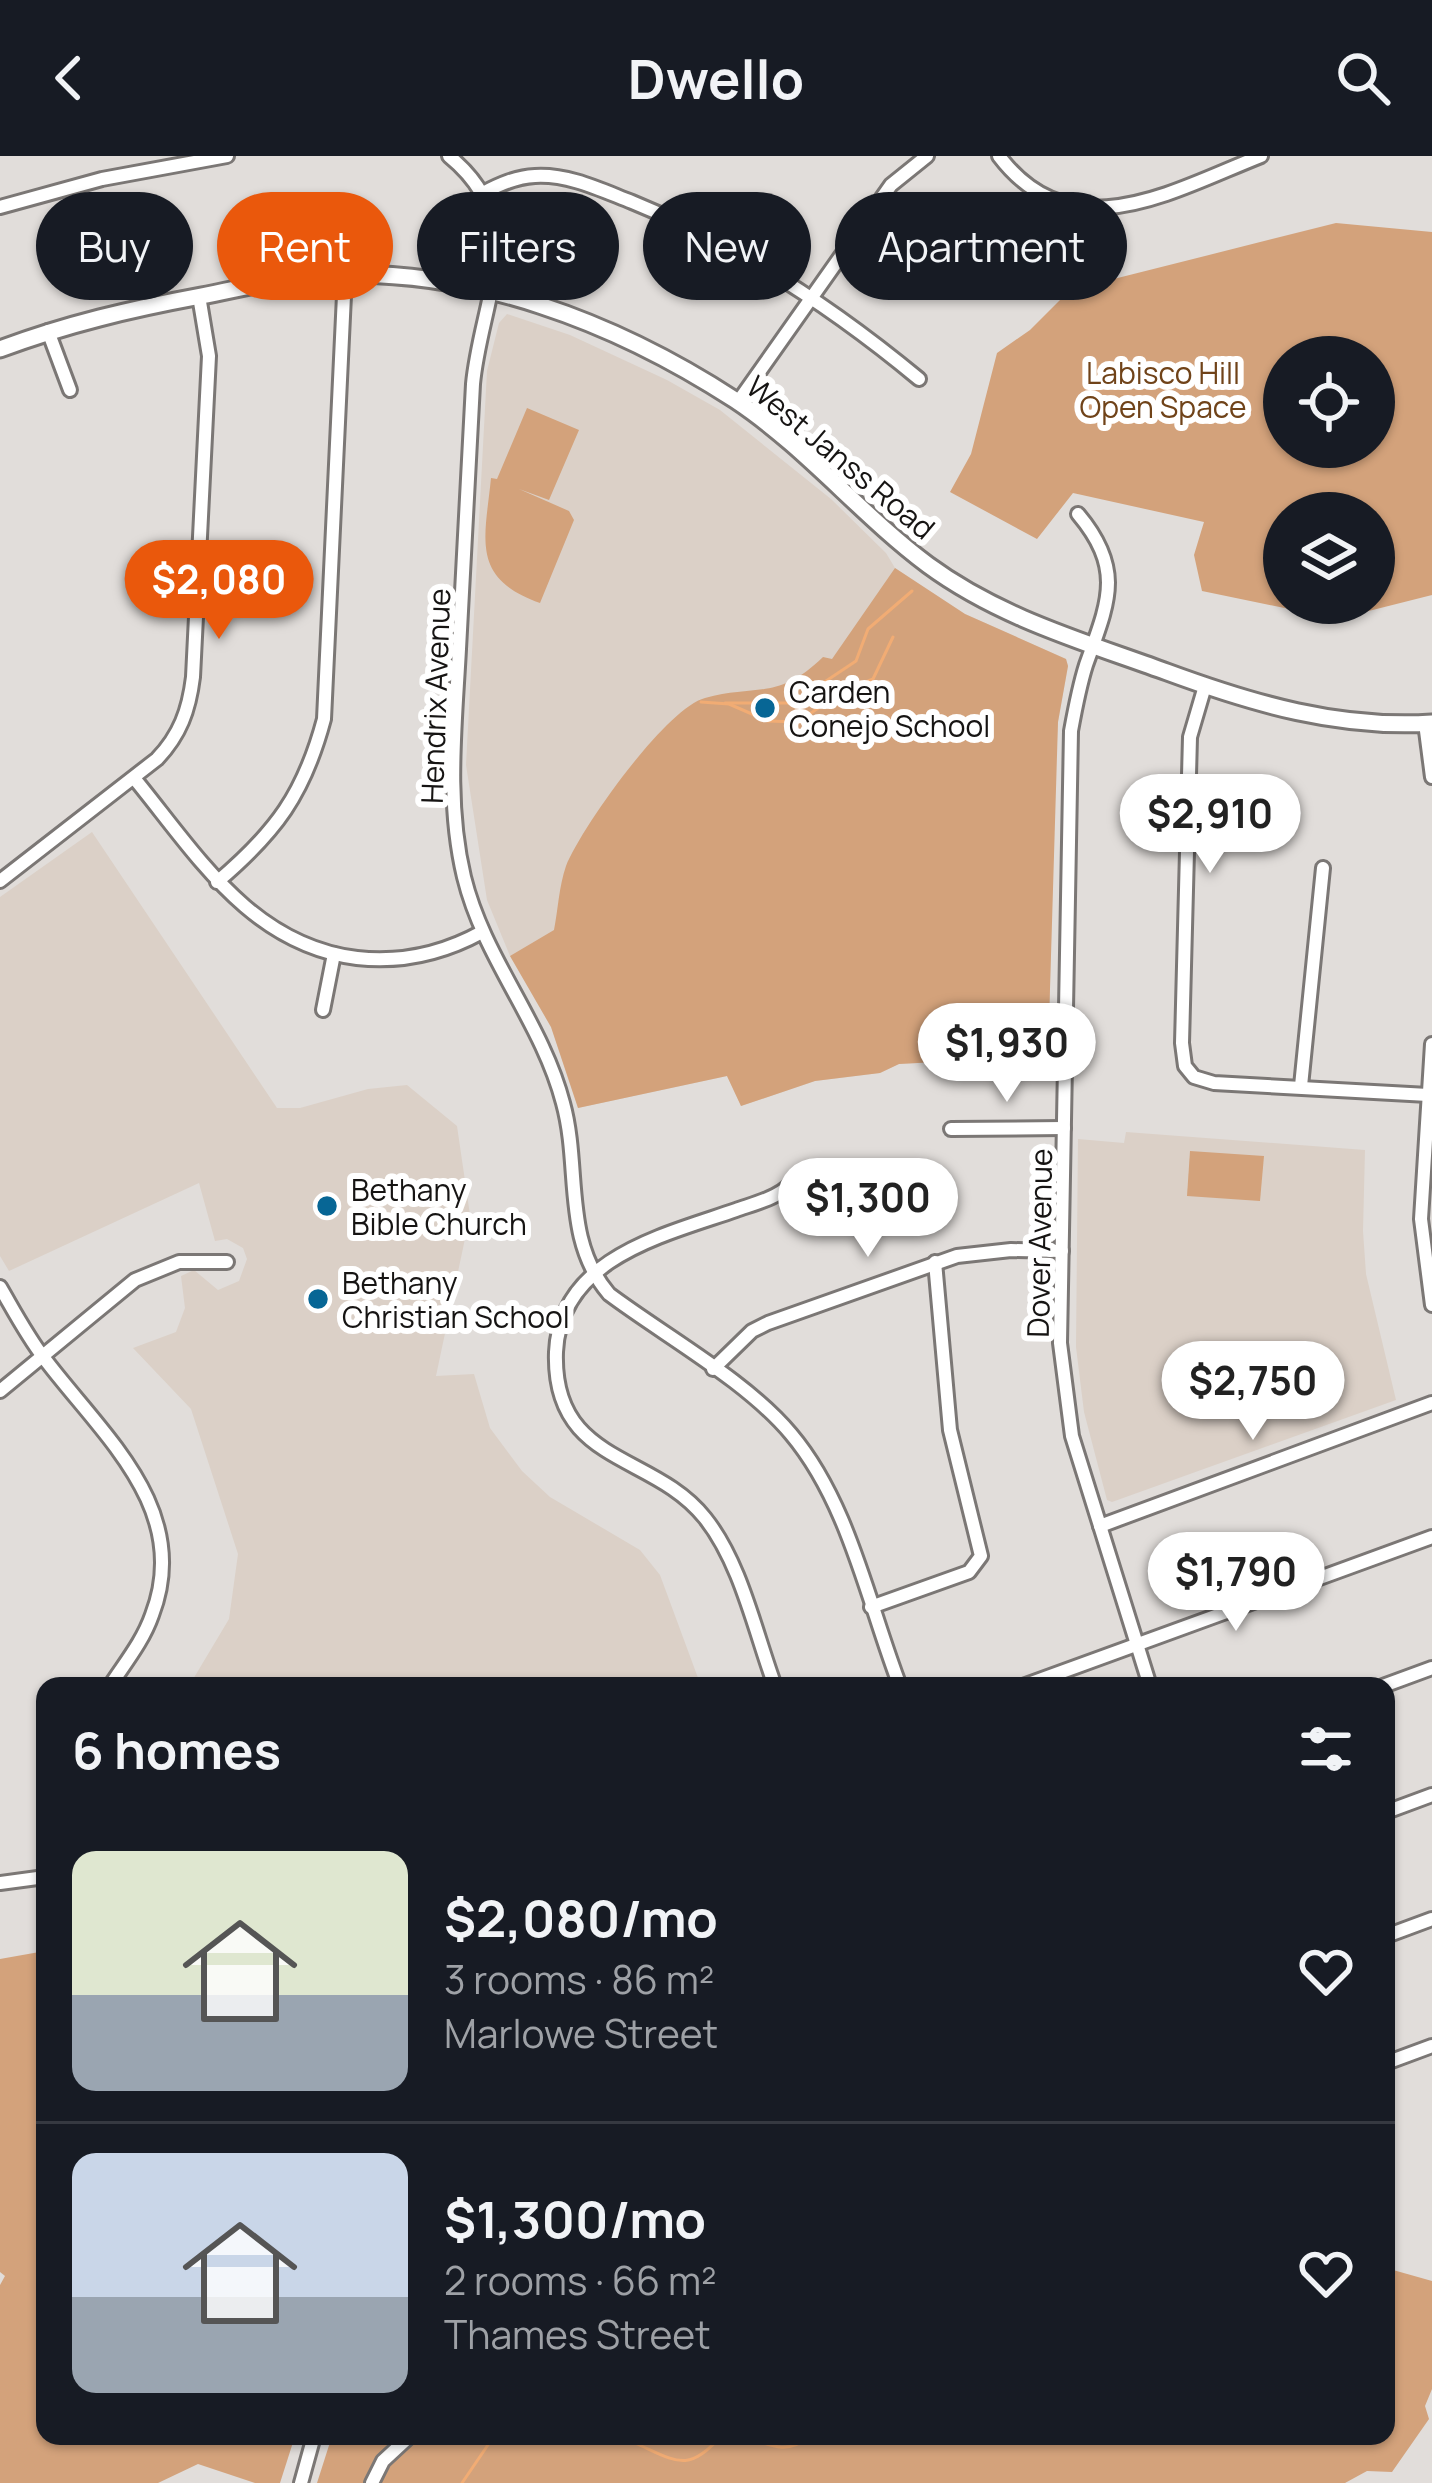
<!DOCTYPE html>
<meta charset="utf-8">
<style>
:root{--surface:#171b24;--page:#20242c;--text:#f1f3f6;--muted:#9ea1a6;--line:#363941;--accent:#ea580c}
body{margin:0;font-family:Manrope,sans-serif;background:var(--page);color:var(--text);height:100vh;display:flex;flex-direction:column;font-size:45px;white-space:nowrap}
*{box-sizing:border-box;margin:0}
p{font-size:39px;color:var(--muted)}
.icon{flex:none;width:66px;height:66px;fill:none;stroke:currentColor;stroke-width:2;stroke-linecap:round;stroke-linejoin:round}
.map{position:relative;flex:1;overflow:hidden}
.sheet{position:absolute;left:36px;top:1521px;width:1359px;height:768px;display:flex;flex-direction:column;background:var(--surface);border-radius:24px;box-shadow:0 3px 9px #0004}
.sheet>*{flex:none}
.banner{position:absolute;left:36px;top:36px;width:1362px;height:108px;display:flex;gap:24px}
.buttons{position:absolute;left:1263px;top:180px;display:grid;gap:24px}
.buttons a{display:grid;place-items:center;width:132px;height:132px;border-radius:50%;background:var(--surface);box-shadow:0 3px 9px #0004;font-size:60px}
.price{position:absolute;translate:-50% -102px;padding:0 27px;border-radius:42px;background:#fff;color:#222;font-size:39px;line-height:78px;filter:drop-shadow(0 3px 6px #0008)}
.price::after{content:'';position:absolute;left:50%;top:72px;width:36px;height:27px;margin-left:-18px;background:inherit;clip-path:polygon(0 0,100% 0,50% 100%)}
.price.current{background:var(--accent);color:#fff}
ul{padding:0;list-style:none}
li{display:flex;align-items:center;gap:36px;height:300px;padding:0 36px}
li+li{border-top:3px solid var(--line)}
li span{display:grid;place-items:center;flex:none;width:336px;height:240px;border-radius:24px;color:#555}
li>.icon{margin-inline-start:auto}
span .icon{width:144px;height:144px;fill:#fffc;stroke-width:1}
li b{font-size:51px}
h2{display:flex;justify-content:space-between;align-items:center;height:144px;padding:0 36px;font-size:51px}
.pill{padding:0 42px;border-radius:54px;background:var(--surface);box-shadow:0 3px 9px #0004;font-size:42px;line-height:108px}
.pill.current{background:var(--accent);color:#fff}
header{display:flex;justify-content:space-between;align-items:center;height:156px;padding:0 36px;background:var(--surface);font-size:54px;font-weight:700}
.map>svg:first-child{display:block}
.built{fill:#dbd0c7}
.green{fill:#d3a27b;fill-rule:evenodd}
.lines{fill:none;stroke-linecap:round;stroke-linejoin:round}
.stream{stroke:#f1ac74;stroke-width:3}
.minor-casing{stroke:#7b7775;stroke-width:18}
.major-casing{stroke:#7b7775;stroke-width:21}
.minor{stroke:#fff;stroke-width:12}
.major{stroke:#fff;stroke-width:15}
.poi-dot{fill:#076695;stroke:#fff;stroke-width:4.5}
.labels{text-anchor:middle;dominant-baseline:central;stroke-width:12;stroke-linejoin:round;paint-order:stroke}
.park-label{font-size:30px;fill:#704319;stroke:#fff}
.street-label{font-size:30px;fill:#161413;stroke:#fff}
.poi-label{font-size:30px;fill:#161413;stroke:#fff;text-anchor:start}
</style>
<header><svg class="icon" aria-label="back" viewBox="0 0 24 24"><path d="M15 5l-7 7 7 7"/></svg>Dwello<svg class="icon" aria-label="search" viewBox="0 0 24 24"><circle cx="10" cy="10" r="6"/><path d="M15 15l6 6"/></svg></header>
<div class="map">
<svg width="1432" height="2327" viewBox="0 0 1432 2327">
<rect width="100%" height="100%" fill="#e1ddda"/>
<!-- built -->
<g class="built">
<polygon points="507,158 570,179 667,224 720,254 831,343 886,397 895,412 965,458 1066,503 1068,510 1058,566 1056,601 1048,900 976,894 956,897 955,905 899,908 880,917 815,925 741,950 727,920 578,952 551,871 510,800 487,744 466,609 487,215 499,167"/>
<polygon points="92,676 277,952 300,952 368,933 407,929 457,970 470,1059 436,1220 474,1218 490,1272 522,1315 550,1341 640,1394 660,1419 701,1530 189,1530 229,1463 238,1398 191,1253 133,1192 176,1176 185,1152 181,1120 194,1114 218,1134 239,1125 247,1103 243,1092 227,1083 215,1085 199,1027 9,1115 0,1100 0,741"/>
<polygon points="1126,976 1365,994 1363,1075 1366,1118 1396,1244 1112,1346 1107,1344 1084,1256 1076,1191 1078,983 1124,987"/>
</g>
<!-- green -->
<g class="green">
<path d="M1336 67 1432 76V439L1337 463 1202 435 1194 399 1204 366 1073 337 1037 383 950 336 971 298 997 197 1030 174 1070 134ZM1284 201H1374V291H1284ZM1284 357H1374V447H1284Z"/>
<path d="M527 252 579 274 549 344 519 333 569 355 574 364 540 447C470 422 485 383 491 322L497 323Z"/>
<path d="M895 412 965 458 1066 503 1068 510 1058 566 1048 900 976 894 956 897 955 905 899 908 880 917 815 925 741 950 727 920 578 952 551 871 510 800 554 774C558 754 559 730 566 710 581 672 666 552 705 542 756 528 778 545 823 501L832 503Z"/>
<polygon points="1190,995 1264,1000 1260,1045 1187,1040"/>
<polygon points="45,1795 45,2280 295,2280 280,2327 255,2327 198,2308 158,2327 0,2327 0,2129 5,2120 0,2116 0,1803"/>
<polygon points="1386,2112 1432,2125 1432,2233 1425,2250 1429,2263 1392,2316 1367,2315 1345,2327 317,2327 332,2280 1386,2280"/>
</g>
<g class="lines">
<!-- stream -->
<g class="stream">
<polyline points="701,546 729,548 768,565 798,566 840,537 873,523 893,481"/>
<polyline points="725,547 793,547 856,505 868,473 912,435"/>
<path d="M632 2280 635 2287C676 2305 688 2318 721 2280"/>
<path d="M745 2280C769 2289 788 2300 809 2280"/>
<polyline points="462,2327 494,2280"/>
</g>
<defs>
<g id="minor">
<path d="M449 0C532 68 481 142 473 228 469 317 464 405 459 493 455 570 446 646 464 721 484 803 542 866 563 947 581 1012 562 1083 609 1138 665 1180 747 1225 791 1278 849 1347 868 1447 900 1530"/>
<path d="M999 0C1072 96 1172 35 1261 0"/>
<path d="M483 37C500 28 516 21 535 20 569 18 601 34 632 46 738 89 831 150 919 223"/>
<polyline points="0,51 102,23 227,0"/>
<polyline points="48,175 70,234"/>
<polyline points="738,246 891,29 927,0"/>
<path d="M1078 358C1125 414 1108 447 1086 509 1079 531 1075 553 1071 575L1060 1187 1072 1280 1150 1530"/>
<polyline points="1205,530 1190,581 1182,887 1185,910 1194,921 1214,927 1428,939"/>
<polyline points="1425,567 1432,621"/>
<path d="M134 622C197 699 251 789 357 802 402 807 442 798 482 776"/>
<path d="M0 725 157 603C180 579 189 554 193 521L209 200 199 140"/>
<path d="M217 726C276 676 304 638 324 563L345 118"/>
<polyline points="323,854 334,798"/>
<polyline points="1432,888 1421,1063 1432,1149"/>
<polyline points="1301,930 1323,712"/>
<polyline points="951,973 1064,972"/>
<path d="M0 1131C14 1155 27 1180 44 1202 101 1278 193 1353 152 1459 143 1485 125 1507 110 1530"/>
<polyline points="713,1213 752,1175 768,1167 957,1100 1011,1094 1062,1095"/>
<polyline points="0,1235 135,1124 179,1106 227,1106"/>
<polyline points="1100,1370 1432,1247"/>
<polyline points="871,1451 969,1416 981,1400 950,1274 935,1106"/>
<path d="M775 1530C755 1476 741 1407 705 1362 653 1296 552 1309 556 1196 560 1102 664 1079 736 1054 759 1046 783 1041 798 1020"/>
<polyline points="1023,1530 1432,1381"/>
<polyline points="1383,1530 1432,1512"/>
<polyline points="1386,1656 1432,1639"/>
<polyline points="0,1727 45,1721"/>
<polyline points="1386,1780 1432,1763"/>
<polyline points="1386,1907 1432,1890"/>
<polyline points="301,2327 314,2280"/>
<polyline points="372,2327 383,2305 410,2280"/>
</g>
<path id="major" d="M0 193C67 168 131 153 201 140 243 132 284 121 326 119 472 111 615 166 735 244 806 291 861 359 928 409 1000 462 1085 486 1167 516 1254 548 1339 573 1432 567"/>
</defs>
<!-- minor casing -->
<use href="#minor" class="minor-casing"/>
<!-- major casing -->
<use href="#major" class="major-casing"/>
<!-- minor -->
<use href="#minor" class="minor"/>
<!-- major -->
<use href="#major" class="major"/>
</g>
<!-- markers -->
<g class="poi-dot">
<circle cx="765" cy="552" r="12"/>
<circle cx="327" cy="1050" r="12"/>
<circle cx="318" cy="1143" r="12"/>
</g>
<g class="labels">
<!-- park labels -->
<g class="park-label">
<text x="1163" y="216">Labisco Hill<tspan x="1163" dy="34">Open Space</tspan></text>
</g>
<!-- street labels -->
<g class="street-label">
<text transform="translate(841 301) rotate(40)">West Janss Road</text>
<text transform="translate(435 540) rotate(-88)">Hendrix Avenue</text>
<text transform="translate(1039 1087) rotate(-89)">Dover Avenue</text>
</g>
<!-- poi labels -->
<g class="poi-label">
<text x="789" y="535">Carden<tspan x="789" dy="34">Conejo School</tspan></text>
<text x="351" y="1033">Bethany<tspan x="351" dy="34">Bible Church</tspan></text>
<text x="342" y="1126">Bethany<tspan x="342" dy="34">Christian School</tspan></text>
</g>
</g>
</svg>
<div class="buttons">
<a><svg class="icon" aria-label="locate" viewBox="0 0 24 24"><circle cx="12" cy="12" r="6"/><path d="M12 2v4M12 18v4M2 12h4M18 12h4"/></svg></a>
<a><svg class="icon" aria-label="layers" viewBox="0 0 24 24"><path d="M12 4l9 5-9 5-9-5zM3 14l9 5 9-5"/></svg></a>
</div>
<b class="price current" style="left:219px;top:486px">$2,080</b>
<b class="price" style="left:1210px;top:720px">$2,910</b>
<b class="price" style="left:1007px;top:949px">$1,930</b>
<b class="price" style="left:868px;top:1104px">$1,300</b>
<b class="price" style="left:1253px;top:1287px">$2,750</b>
<b class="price" style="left:1236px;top:1478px">$1,790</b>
<div class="banner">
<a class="pill">Buy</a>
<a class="pill current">Rent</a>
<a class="pill">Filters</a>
<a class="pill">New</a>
<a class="pill">Apartment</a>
</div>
<section class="sheet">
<h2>6 homes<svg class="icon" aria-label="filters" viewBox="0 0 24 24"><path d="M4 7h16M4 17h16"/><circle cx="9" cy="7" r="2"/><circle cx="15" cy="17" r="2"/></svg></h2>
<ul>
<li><span style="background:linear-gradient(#dfe7d0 60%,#9aa5b1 0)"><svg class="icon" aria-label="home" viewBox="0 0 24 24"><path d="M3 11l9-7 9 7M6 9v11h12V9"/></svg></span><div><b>$2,080/mo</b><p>3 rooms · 86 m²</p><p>Marlowe Street</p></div><svg class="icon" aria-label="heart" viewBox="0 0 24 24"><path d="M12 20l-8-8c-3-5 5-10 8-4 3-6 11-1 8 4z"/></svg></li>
<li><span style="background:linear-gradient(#c9d6e8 60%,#9aa5b1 0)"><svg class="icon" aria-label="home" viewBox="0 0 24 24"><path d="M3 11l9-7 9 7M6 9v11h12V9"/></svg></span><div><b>$1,300/mo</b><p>2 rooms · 66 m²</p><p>Thames Street</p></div><svg class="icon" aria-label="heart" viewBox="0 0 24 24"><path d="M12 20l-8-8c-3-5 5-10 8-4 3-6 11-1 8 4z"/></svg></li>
</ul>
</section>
</div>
